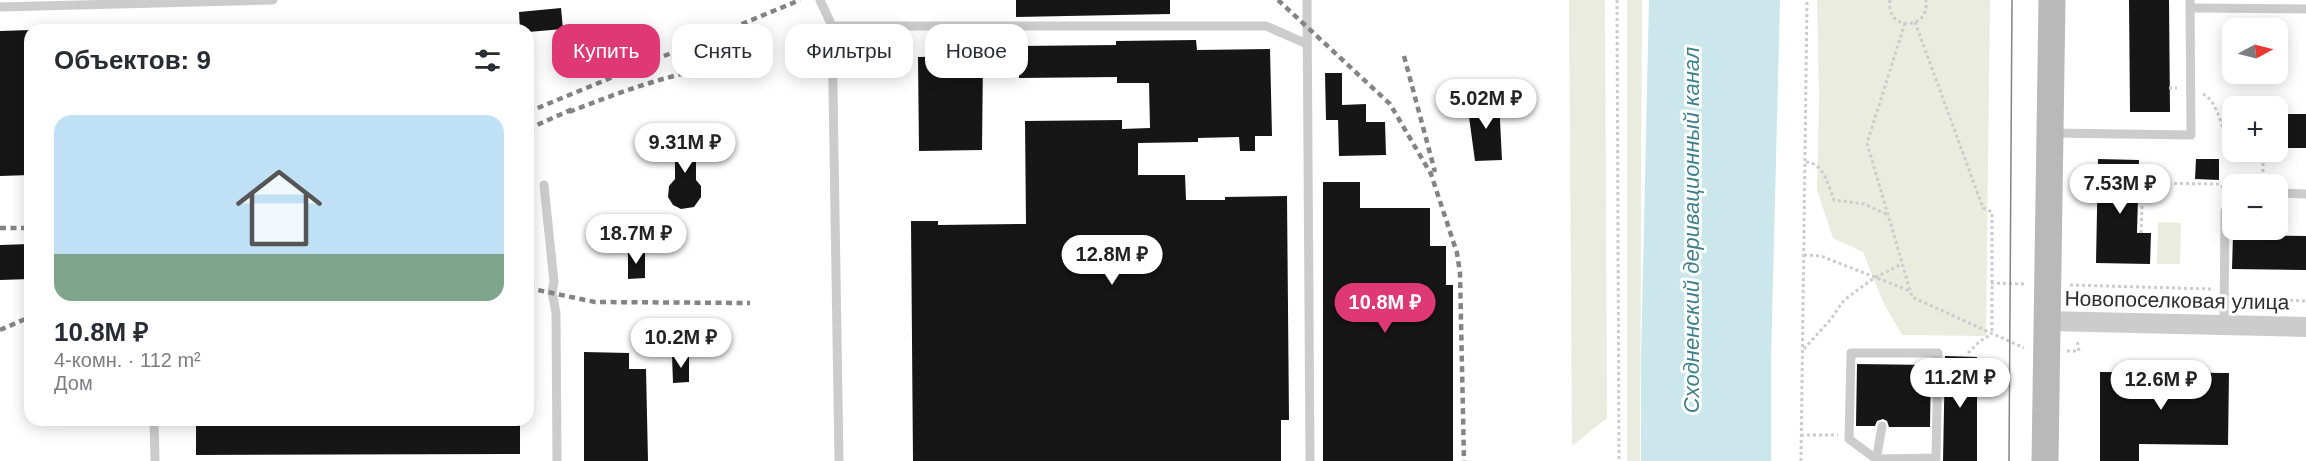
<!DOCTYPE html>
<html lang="ru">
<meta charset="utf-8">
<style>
:root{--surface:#fff;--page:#f7f7f7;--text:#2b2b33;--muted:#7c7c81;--line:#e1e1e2;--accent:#df3974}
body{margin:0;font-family:Arial,sans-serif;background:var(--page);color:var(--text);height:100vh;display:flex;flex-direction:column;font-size:22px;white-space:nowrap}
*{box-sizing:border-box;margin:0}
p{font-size:20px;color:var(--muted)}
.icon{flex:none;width:33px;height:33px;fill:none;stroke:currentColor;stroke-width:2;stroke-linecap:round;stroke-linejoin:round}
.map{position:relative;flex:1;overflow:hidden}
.details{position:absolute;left:24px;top:24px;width:510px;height:402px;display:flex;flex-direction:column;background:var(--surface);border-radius:18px;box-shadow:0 3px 15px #0003}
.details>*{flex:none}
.hud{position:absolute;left:552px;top:24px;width:570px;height:54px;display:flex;gap:12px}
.needle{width:39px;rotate:83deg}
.tools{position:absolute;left:2222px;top:18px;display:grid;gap:12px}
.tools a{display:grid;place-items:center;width:66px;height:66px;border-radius:12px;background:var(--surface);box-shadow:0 3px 15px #0003;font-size:30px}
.price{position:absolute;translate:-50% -51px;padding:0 14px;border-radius:21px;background:#fff;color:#222;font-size:20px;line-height:39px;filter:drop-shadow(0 2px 3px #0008)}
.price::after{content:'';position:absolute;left:50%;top:36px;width:18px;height:14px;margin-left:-9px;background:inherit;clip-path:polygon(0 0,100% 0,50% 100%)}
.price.current{background:var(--accent);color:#fff}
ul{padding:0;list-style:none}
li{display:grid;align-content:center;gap:12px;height:318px;padding:0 30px}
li+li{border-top:2px solid var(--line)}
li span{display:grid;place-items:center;height:186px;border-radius:18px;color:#555}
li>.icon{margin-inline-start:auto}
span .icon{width:108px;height:108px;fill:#fffc;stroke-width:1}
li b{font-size:26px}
h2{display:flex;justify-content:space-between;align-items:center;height:72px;padding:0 30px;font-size:26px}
.pill{padding:0 21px;border-radius:18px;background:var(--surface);box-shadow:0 3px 15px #0003;font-size:21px;line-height:54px}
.pill.current{background:var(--accent);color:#fff}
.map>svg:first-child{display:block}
.green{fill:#e9ecde}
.water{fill:#cbe7eb}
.building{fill:#161616}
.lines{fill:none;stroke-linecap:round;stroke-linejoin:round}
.path{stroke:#ccc;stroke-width:3;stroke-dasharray:3 3;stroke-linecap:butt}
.lane{stroke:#ccc;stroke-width:9}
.street{stroke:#ccc;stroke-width:20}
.secondary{stroke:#b9b9b9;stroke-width:27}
.tram{stroke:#848484;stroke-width:1.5}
.rail{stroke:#848484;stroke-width:4.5;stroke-dasharray:6 4.5;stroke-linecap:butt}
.labels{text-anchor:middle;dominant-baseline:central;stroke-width:6;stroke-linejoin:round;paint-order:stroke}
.street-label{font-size:21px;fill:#2f2f2f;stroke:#fff}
.water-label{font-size:22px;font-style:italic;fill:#3e8089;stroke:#fff}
</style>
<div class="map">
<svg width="2306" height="461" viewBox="0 0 2306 461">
<rect width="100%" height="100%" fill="#fff"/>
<!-- green -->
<g class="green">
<polygon points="1569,0 1605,0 1607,418 1572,446"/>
<polygon points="1627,0 1642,0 1640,461 1627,461"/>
<polygon points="1817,0 1990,0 1986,336 1902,335 1884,304 1863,252 1833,238 1817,190 1819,98"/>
<polygon points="2158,222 2181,223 2180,264 2157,264"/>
</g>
<!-- water -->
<polygon class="water" points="1649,0 1780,0 1771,361 1771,461 1641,461 1641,359"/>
<!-- building -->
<g class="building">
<polygon points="1016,0 1170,0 1170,14 1016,17"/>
<polygon points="2129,0 2169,0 2170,112 2130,112"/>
<polygon points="561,8 563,29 528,32 520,30 519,12"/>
<polygon points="30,30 30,175 0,176 0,31"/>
<polygon points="1196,40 1197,50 1270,49 1272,136 1255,136 1255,151 1240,151 1239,137 1198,138 1198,142 1138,143 1138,175 1185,175 1186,200 1225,200 1225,197 1287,196 1289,420 1281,420 1281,461 913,461 911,221 938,221 938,225 1026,224 1025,121 1122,120 1122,129 1150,128 1149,83 1117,83 1117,77 1019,78 1018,46 1116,45 1116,41"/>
<polygon points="765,44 768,64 719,73 716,53"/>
<polygon points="983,56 982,150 919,151 918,57"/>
<polygon points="1325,73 1342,73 1342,105 1366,104 1366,122 1385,122 1386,155 1339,156 1338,120 1326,120"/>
<polygon points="1499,101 1502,160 1475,161 1467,102"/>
<rect x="2277" y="114" width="29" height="34"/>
<polygon points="696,135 696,180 701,186 701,197 694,207 681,209 673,205 668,197 669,186 675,179 675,136"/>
<polygon points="2098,159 2139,160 2137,233 2151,233 2150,264 2096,263"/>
<polygon points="2196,159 2219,159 2219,180 2195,179"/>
<polygon points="1323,182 1360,182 1360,208 1430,208 1430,246 1446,246 1446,285 1453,285 1453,461 1323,461"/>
<polygon points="2233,235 2306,236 2306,270 2232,269"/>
<polygon points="30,244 30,279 0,280 0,245"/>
<polygon points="628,251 645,251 645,278 628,279"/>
<polygon points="584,352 629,353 629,369 646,369 648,461 584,461"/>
<polygon points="672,355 689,355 689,382 673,383"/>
<polygon points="1945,356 1977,357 1977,461 1943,461"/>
<polygon points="1857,364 1931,365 1930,427 1889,427 1887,421 1883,419 1877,421 1875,426 1856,426"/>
<polygon points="2100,372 2229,373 2228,445 2139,444 2139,461 2100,461"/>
<polygon points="196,420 520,420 520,454 196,455"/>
</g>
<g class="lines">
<!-- path -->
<g class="path">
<polyline points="1617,0 1619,461"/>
<path d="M1890 0C1885 31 1930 32 1926 0"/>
<polyline points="1915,22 1983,208 1992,212 1992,334"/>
<polyline points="1905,23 1867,143 1912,297 2024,348"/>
<polyline points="2169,88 2177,88"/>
<path d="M2203 94C2218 101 2225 135 2228 150H2232"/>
<path d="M1806 162C1824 163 1828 185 1834 200L1864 204 1888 215"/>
<polyline points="2138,183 2220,184 2227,192"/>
<polyline points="2263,184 2263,152"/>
<polyline points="2141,233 2143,183"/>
<polyline points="2262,235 2262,230"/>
<polyline points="1804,255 1821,256 1910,291"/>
<polyline points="1991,283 2026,284"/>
<polyline points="2070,285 2211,289"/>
<polyline points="2236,298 2306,301"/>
<polyline points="1804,349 1831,319 1844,300 1874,278 1902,264"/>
<polyline points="2067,351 2079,351 2077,340"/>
<polyline points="1968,353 1980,341 1992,334"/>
<polyline points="1801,435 1838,435"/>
<polyline points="1801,461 1807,0"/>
</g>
<!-- lane -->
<g class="lane">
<polyline points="820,0 832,26 839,461"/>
<polyline points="1307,0 1310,461"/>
<polyline points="0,7 273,0"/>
<polyline points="2190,8 2306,9"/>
<polyline points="832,26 1266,26 1307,44"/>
<polyline points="2053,133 2191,135 2190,0"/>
<polyline points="544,185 554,282 552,292 556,313 557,461"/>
<polyline points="2277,193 2306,194"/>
<polyline points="2224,326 2225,211 2232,204"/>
<polygon points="1851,353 1938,353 1936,458 1876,459 1849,439"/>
<polyline points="154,420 155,461"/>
<polyline points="1876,461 1882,426"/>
</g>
<!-- street -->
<polyline class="street" points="2047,321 2306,327"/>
<!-- secondary -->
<polyline class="secondary" points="2045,461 2052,0"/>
<!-- tram -->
<polyline class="tram" points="2009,461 2012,0"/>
<!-- rail -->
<g class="rail">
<polyline points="1278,0 1390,104 1431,174 1457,253 1460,273 1464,461"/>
<polyline points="677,39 703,32"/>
<polyline points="1404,56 1435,172"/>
<polyline points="528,112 800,0"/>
<path d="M569 112C620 92 664 76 718 66"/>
<polyline points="528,129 575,108"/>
<polyline points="0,228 30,228"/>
<polyline points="528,288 595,302 750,303"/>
<polyline points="0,330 30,317"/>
</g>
</g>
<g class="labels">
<!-- street labels -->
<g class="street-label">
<text transform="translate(2177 300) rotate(1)">Новопоселковая улица</text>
</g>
<!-- water labels -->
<g class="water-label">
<text transform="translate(1691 230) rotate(-90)">Сходненский деривационный канал</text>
</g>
</g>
</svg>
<div class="tools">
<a><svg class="needle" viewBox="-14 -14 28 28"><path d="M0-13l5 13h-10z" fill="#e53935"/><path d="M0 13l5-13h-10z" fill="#7c7c81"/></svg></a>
<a>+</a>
<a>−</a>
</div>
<b class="price" style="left:1486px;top:130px">5.02M ₽</b>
<b class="price" style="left:685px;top:174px">9.31M ₽</b>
<b class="price" style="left:2120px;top:215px">7.53M ₽</b>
<b class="price" style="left:636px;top:265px">18.7M ₽</b>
<b class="price" style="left:1112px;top:286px">12.8M ₽</b>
<b class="price current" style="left:1385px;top:334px">10.8M ₽</b>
<b class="price" style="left:681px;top:369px">10.2M ₽</b>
<b class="price" style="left:1960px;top:409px">11.2M ₽</b>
<b class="price" style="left:2161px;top:411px">12.6M ₽</b>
<div class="hud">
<a class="pill current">Купить</a>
<a class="pill">Снять</a>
<a class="pill">Фильтры</a>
<a class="pill">Новое</a>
</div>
<section class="details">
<h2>Объектов: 9<svg class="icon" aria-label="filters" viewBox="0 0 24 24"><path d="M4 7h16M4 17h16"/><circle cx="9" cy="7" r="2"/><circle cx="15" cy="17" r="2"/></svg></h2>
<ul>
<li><span style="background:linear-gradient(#bfe0f5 75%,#7fa58c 0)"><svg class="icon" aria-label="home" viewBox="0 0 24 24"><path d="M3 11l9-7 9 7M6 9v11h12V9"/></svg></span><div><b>10.8M ₽</b><p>4-комн. · 112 m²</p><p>Дом</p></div></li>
</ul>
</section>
</div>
